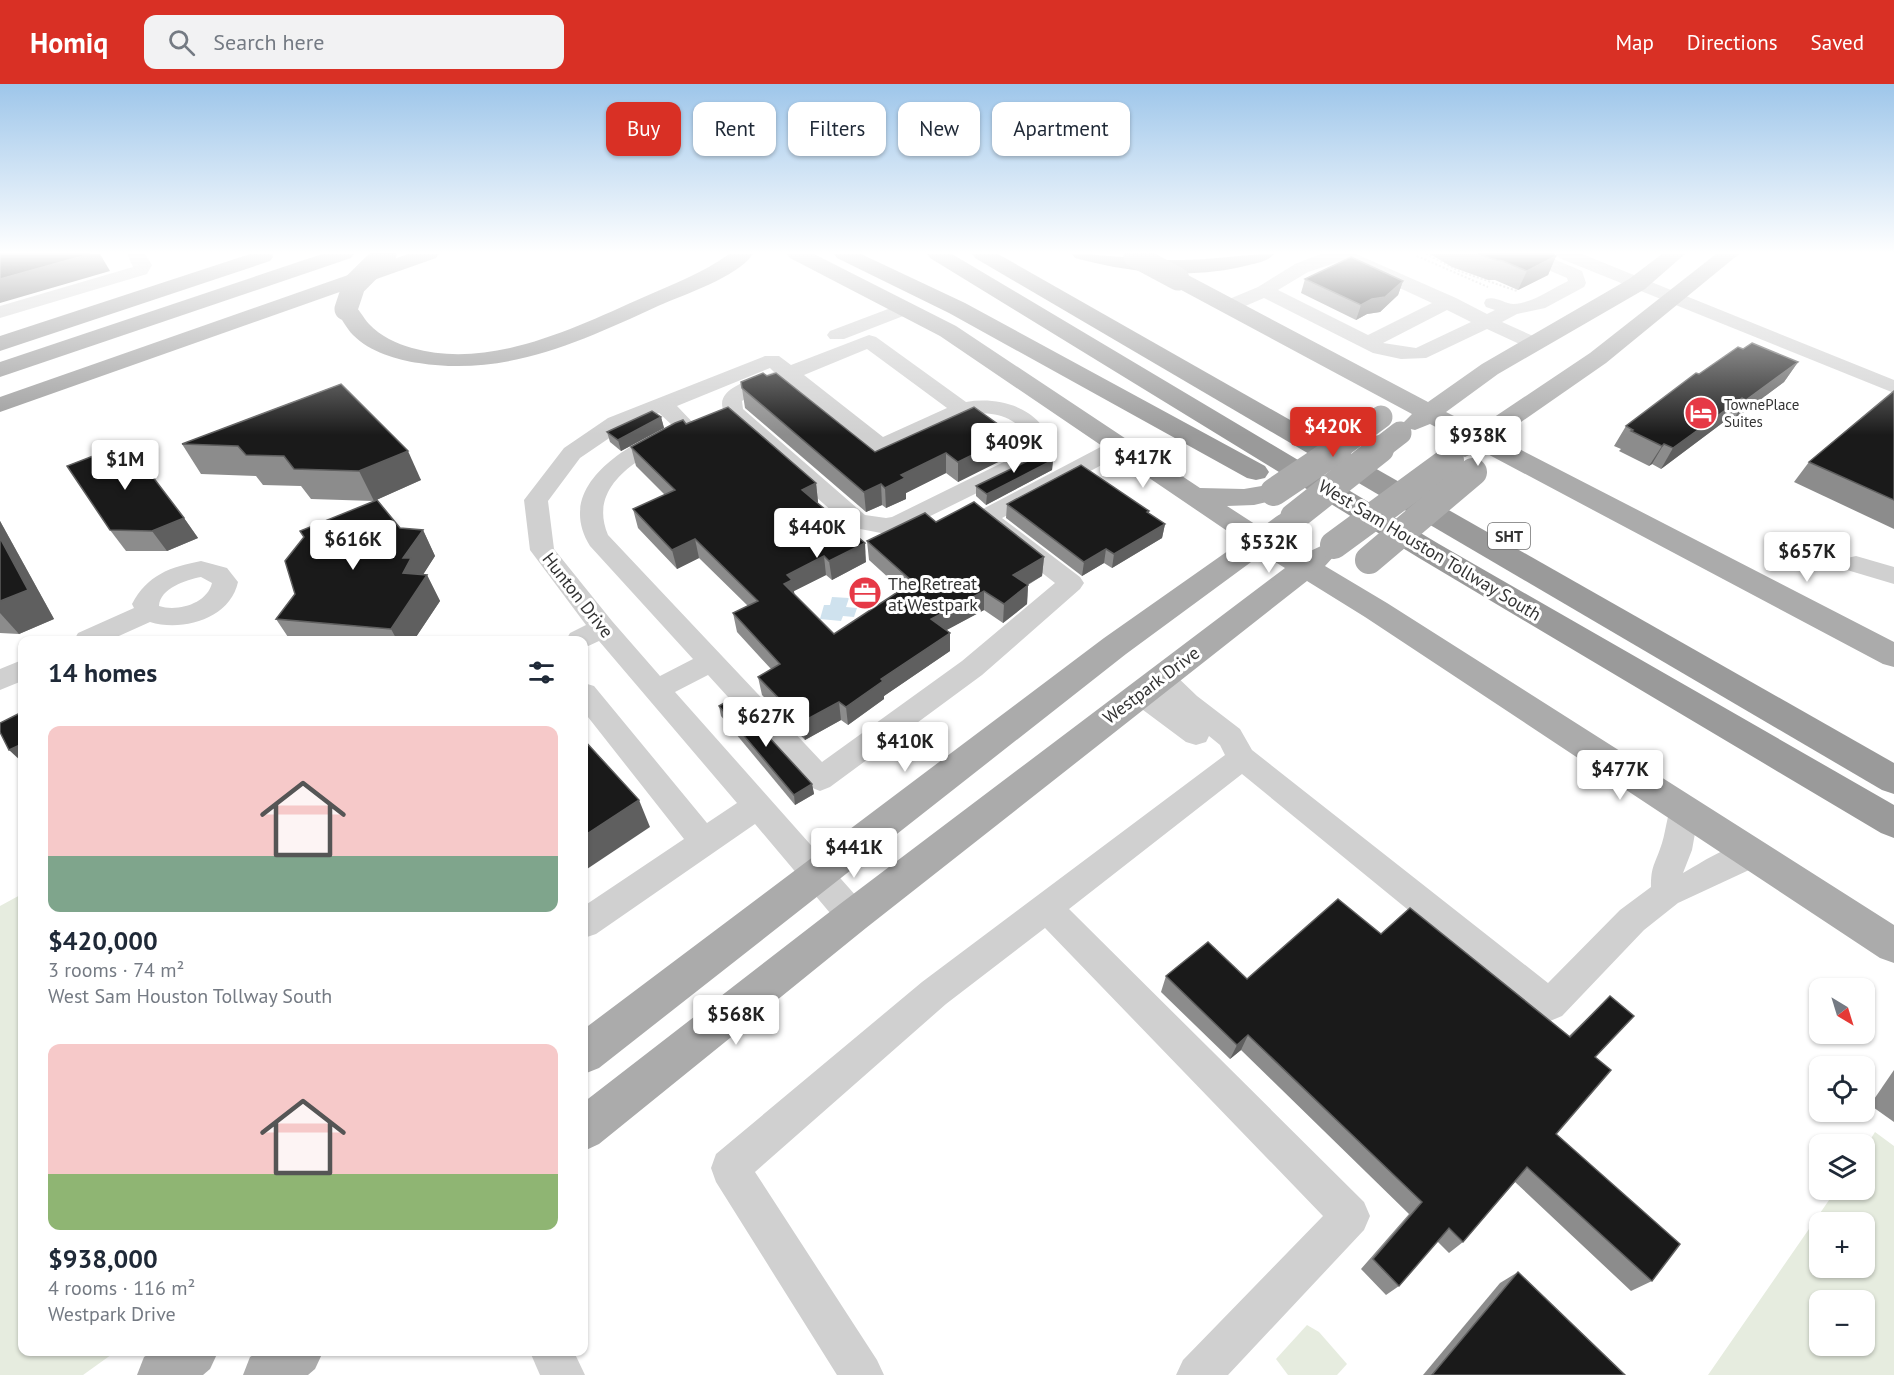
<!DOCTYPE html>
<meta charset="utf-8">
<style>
:root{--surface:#fff;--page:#f2f2f3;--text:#1f2937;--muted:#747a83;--accent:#d93025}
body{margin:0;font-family:"PT Sans",sans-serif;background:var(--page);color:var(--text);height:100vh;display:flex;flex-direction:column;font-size:22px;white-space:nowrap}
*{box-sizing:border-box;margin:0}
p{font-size:20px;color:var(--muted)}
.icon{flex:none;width:33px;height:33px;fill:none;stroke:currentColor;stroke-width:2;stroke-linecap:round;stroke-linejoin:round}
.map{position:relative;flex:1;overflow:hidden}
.details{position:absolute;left:18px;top:552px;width:570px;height:720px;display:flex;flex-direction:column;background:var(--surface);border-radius:12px;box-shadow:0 2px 4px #0004}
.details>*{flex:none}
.banner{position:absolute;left:606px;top:18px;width:570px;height:54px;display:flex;gap:12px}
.needle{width:39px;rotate:142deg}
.buttons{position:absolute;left:1809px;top:894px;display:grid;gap:12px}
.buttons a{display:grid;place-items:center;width:66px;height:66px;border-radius:12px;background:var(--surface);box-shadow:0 2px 4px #0004;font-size:30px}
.price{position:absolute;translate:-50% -51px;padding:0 14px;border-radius:6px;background:#fff;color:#222;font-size:20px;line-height:39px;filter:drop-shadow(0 2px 3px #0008)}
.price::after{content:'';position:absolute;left:50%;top:36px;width:18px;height:14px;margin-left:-9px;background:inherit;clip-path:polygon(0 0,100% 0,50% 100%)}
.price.selected{background:var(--accent);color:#fff}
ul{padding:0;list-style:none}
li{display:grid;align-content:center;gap:12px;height:318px;padding:0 30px}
li span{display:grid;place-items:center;height:186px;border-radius:12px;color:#555}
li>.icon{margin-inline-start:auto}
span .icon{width:108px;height:108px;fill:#fffc;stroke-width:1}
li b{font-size:26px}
h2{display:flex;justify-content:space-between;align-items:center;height:72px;padding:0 30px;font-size:26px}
.tag{padding:0 21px;border-radius:12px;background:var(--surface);box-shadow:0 2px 4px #0004;font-size:21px;line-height:54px}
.tag.selected{background:var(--accent);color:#fff}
header{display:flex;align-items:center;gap:36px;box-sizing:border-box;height:84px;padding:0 30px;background:var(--accent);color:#fff}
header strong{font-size:28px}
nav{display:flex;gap:33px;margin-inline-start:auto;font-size:21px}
.search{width:420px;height:54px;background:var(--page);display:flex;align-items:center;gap:15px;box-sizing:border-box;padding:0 21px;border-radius:12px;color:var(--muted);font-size:22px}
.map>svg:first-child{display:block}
.green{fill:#e6ecdf;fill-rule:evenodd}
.water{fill:#cfe2ee}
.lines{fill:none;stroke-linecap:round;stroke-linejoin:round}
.path{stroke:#cdcdcd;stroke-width:2;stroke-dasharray:2 2;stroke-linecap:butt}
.minor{fill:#d0d0d0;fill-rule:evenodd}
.major{fill:#ababab;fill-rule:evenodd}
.highway{fill:#9a9a9a;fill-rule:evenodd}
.major-bridge-far1{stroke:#ababab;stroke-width:23}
.major-bridge{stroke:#ababab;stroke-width:28}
.highway-bridge{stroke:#9a9a9a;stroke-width:23}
.wall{fill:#8c8c8c}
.shaded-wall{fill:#5f5f5f}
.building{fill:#1a1a1a;stroke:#5f5f5f;stroke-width:1.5}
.labels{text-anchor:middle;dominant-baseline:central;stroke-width:6;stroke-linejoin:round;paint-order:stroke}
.far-poi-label{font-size:15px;fill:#333;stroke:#fff;text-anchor:start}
.shield{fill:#fff;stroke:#707070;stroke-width:1.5}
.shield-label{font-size:16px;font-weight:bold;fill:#333}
.street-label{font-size:18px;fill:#333;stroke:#fff}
.poi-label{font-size:18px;fill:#333;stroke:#fff;text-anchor:start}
</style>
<header>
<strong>Homiq</strong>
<div class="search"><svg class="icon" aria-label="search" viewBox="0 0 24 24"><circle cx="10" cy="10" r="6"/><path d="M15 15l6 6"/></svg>Search here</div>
<nav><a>Map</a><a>Directions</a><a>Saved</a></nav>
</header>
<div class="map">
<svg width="1894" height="1291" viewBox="0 0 1894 1291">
<rect width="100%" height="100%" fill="#fff"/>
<!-- green -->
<g class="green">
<polygon points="22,810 22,1268 115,1268 83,1291 0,1291 0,822"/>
<path d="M1875 1048 1894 1062V1291H1708L1836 1106H1864L1865 1064ZM1820 1138H1864V1184H1820ZM1820 1216H1864V1262H1820Z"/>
<polygon points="1307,1241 1319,1248 1347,1280 1337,1291 1288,1291 1276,1275"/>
</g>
<!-- water -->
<polygon class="water" points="832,513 849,514 846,523 857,524 854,533 843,532 841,537 820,535 824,521 830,521"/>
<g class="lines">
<!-- path -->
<g class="path">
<polyline points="1426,170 1459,187 1517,207"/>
<polyline points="1417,172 1488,203"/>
</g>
<!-- minor -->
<g class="minor">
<polygon points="127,170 145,170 152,181 147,190 0,234 0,222 133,183"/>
<path d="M1321 170H1356L1456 214 1487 230 1495 226 1486 223 1484 219 1486 215C1497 212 1504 220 1514 220 1533 219 1551 205 1568 197L1567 194 1520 174 1517 170H1542L1582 187 1586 199 1584 203 1545 224 1517 230 1502 238 1542 256 1545 260 1542 264H1528L1487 245 1426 274 1401 275 1373 269 1264 214 1236 226H1222L1220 222 1222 218 1258 203 1295 180ZM1341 177 1432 219 1368 251 1278 206 1308 188ZM1447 226 1471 238 1416 264 1383 259Z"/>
<polygon points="1556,170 1582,170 1894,296 1894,309 1559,174"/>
<polygon points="904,219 911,221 914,225 911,229 844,255 830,255 827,251 830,247"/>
<path d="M869 251 876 253 966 318C1002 312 1043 325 1053 364L1042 377 908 443 886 450 850 443 730 337C703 305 752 296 774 288L770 284 677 322 698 344 695 349C655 365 584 395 608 451L822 678 962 577 1055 499 977 438 973 433 977 428 1112 357 1120 355 1128 357 1131 362 1128 367 1002 434 1080 493 1084 499 1080 505 982 591 830 703 820 707 810 703 708 591 675 608 865 822 869 832 865 842 853 846 841 842 755 740 596 850 584 854V822L684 755 584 628V599L594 602 707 739 737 719 599 557 584 564V556H566L570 549 586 541 530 466 524 416 564 364 608 334 765 272H779L791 281ZM867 265 947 324 883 353 804 291ZM786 297 873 367 881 369 889 367C924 350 974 314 1012 337 1022 343 1028 351 1031 363L1026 367 892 433 886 434 865 431 743 325 742 317 746 314ZM659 329 673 342C627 360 553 402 590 462L693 575 660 592 612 537 554 465 548 417 580 374 624 344Z"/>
<polygon points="1856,472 1894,483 1894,500 1847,486 1844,480 1847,474"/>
<path d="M201 477 227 484 238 498C230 535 182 548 150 538L110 556H74L78 549 134 524 132 520C147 491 170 483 201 477ZM201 493 212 499C207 520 177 528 159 522 160 504 186 496 201 493Z"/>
<polygon points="22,576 22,597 0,606 0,585"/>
<path d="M1161 584 1171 587 1197 612 1240 645 1252 666 1548 899 1620 826 1651 803C1651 783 1654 782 1660 765 1666 750 1666 733 1673 718L1684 715 1695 718 1699 727 1692 766 1683 789C1705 777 1737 753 1762 762L1767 771 1762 780 1678 819 1644 846 1562 932 1550 937 1538 932 1242 690 1069 825 1364 1118 1370 1132 1364 1146 1228 1291H1176L1183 1276 1323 1132 1045 844 946 920 755 1088 877 1276 884 1291H837L716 1098 711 1084 716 1070 922 898 1225 671 1220 661 1209 652 1206 658 1196 661 1186 658 1131 617 1127 610 1131 603 1141 600 1159 608 1147 594 1151 587Z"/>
<polygon points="530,1268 574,1268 585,1291 540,1291"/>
</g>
<!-- major -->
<g class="major">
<path d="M787 170H814L956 242 1200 404 1244 405 1274 400 1283 402 1287 408 1283 414 1254 421 1227 422 1261 444C1275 434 1286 422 1304 427L1308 433 1304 439 1281 456 1304 470 1321 462 1331 464 1335 471 1325 482 1387 519 1894 841V879L1880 874 1365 533 1307 497 866 844 599 1060 584 1067V1018L840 820 1285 484 1262 470 1126 570 599 984 584 990V945L1104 554 1242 457 940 252 790 174Z"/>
<polygon points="1662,170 1685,170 1645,205 1498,290 1446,328 1478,344 1590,269 1716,170 1739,170 1606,279 1498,354 1894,558 1894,583 1883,580 1480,366 1465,373 1456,370 1452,365 1461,356 1430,340 1415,346 1406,344 1403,339 1412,330 1170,200 1167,195 1170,190 1178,189 1186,190 1428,318 1482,280 1629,195"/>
<polygon points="152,1268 218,1268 210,1285 203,1291 137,1291 144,1273"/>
<polygon points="258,1268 323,1268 315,1285 308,1291 243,1291 250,1273"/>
</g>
<!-- highway -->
<g class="highway">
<polygon points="250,170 272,170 273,173 270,177 0,267 0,252"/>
<polygon points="322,170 354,170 351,174 0,293 0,278"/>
<polygon points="408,170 439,170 436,174 0,328 0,313"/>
<path d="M729 170H753C736 194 685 210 658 222 582 257 506 293 419 279 397 276 370 268 353 251 346 244 341 233 335 225L338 220C343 219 347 218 351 220 359 223 363 234 369 240 380 252 397 260 412 264 491 286 574 244 644 213 673 200 703 189 729 170Z"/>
<polygon points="834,170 861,170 965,219 1265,382 1269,388 1265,394 1256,396 1247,394 949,229 837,174"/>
<polygon points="927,170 952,170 1439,460 1894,721 1894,754 1881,749 1419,474 930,174"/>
<polygon points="972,170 998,170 1894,679 1894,710 1882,706 975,174"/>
<path d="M1072 170C1106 170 1139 176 1173 176 1207 177 1240 170 1274 170 1269 177 1257 179 1249 181 1192 196 1131 189 1075 174Z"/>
</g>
<!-- major-bridge-far1 -->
<g class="major-bridge-far1">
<polyline points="1135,172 1178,195"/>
<polyline points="1336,366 1381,333"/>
<polyline points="1378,366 1400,349"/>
</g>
<!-- major-bridge -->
<g class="major-bridge">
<polyline points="1274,408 1338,365"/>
<polyline points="1294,433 1380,365"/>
<polyline points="1334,461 1450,376"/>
<polyline points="1369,476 1473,388"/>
</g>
<!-- highway-bridge -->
<polyline class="highway-bridge" points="346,225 354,201 385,170"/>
</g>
<!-- wall -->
<g class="wall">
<polygon points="1430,170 1553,170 1556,172 1548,191 1518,206 1495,196 1488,196 1452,183"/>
<polygon points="1305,195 1403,197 1398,211 1380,228 1367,230 1356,236 1301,209"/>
<polygon points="1743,265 1798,278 1784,298 1733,336 1729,334 1661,385 1652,380 1649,382 1619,367 1621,365 1614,362 1626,342 1699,290"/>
<polygon points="741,298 875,368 1013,351 1012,371 958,398 946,389 906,409 906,415 886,424 882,421 866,428 745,324"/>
<polygon points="341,300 421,396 374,417 311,415 301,402 263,401 256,392 201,390 182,360"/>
<polygon points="1894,307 1894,445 1794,398 1809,378"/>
<polygon points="661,333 664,344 621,367 610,358 607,348"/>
<polygon points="686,340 816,399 818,418 817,418 866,478 832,496 826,491 794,507 794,511 834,550 902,506 869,476 867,457 936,438 1044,473 1042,492 1028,501 1027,520 1003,539 984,526 946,546 950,567 884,612 884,615 848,641 841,636 805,656 762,611 758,593 771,585 737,548 733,529 748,522 699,474 677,485 638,444 633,425 665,411 636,382 631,363"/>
<polygon points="1053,376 1052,386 986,421 976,412 976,402"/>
<polygon points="1007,420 1149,427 1149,429 1165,440 1162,454 1112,484 1104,479 1082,492 1006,434"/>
<polygon points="184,434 198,454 167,467 126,467 110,446"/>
<polygon points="0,437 54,535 19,550 0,549"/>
<polygon points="400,444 423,446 435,472 423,490 427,491 440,517 414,556 290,556 276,535 295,510 304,453 300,447"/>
<polygon points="719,622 812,700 814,710 795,721 721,632"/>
<polygon points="1381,850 1569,952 1610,912 1595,973 1556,1050 1652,1197 1631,1207 1515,1098 1463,1158 1449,1169 1437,1157 1399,1202 1386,1211 1361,1185 1409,1130 1241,966 1230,975 1161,908 1166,892 1247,895"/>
<polygon points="1894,986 1894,1038 1870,1021"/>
<polygon points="1518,1188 1625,1291 1423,1291 1500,1199"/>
</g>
<!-- shaded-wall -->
<g class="shaded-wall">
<polygon points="90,170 100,170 110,187 0,219 0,195"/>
<polygon points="1556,172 1548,191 1518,206 1527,187"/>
<polygon points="1403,197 1398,211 1380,228 1367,230 1356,236 1361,221"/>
<polygon points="1798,278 1784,298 1733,336 1746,316"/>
<polygon points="1742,314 1729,334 1661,385 1673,364"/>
<polygon points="661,333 664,344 621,367 618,356"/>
<polygon points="1013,351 1012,371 958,398 958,378"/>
<polygon points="1664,360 1652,380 1649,382 1662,362"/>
<polygon points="408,367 421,396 374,417 359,387"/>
<polygon points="946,369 946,389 906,409 906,415 886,424 885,404 901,391"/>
<polygon points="1053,376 1052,386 986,421 987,410"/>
<polygon points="816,399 818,418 804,424 802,406"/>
<polygon points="881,400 882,421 866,428 864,408"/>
<polygon points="184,434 198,454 167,467 152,447"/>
<polygon points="0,437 54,535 19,550 0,529"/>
<polygon points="1165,440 1162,454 1112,484 1114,470"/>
<polygon points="423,446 435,472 421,494 427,491 440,517 414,556 397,556 391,545 403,489 403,474"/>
<polygon points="695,455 699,474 677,485 672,466"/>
<polygon points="865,459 866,478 832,496 829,477"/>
<polygon points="1106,465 1104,479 1082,492 1084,478"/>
<polygon points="824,472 826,491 794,507 795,515 784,500 787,491"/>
<polygon points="1044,473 1042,492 1011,510 1013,491"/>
<polygon points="1028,501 1027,520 1003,539 1004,520"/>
<polygon points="984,507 984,526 932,554 931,535"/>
<polygon points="950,549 950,567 884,612 884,615 848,641 846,623 881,595"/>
<polygon points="839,618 841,636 805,656 802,638"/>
<polygon points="22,660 22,678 9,666"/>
<polygon points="812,700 814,710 795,721 794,711"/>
<polygon points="639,716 650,743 584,787 584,752"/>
<polygon points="1248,951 1241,966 1230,975 1237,961"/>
</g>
<!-- building -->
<g class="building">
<polygon points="0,170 90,170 0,195"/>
<polygon points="1478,170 1553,170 1556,172 1527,187 1503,177 1496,176"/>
<polygon points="1351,173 1403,197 1385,213 1372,215 1361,221 1305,195"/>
<polygon points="1752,259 1798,278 1746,316 1742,314 1673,364 1664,360 1662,362 1631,347 1633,346 1626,342 1696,289 1699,290 1738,263 1743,265"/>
<polygon points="763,289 767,292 776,289 875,368 974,323 1013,351 958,378 946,369 901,391 905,394 885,404 881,400 864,408 742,304 741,298"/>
<polygon points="341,300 408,367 359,387 294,385 284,372 246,371 238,362 182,360"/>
<polygon points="1894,307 1894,416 1809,378"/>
<polygon points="728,323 816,399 802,406 865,459 829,477 824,472 787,491 792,496 784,500 834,550 913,498 867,457 925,429 936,438 974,418 1044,473 1013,491 1028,501 1004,520 984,507 931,535 950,549 881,595 883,597 846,623 839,618 802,638 758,593 780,580 733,529 758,517 695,455 672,466 633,425 675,406 631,363 675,339 683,336 686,340"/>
<polygon points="652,327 661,333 618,356 607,348"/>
<polygon points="127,359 184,434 152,447 110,446 67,382"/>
<polygon points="1044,369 1053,376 987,410 976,402"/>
<polygon points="1081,381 1149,427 1147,428 1165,440 1114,470 1106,465 1084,478 1007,420"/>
<polygon points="377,416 400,444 423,446 403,474 411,474 403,489 427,491 391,545 276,535 295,510 285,477 304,453 300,447"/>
<polygon points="0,454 28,506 0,517"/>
<polygon points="733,614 812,700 794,711 719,622"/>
<polygon points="22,628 22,660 9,666 0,648 0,639"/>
<polygon points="584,656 639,716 584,752"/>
<polygon points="1338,815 1381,850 1410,824 1570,953 1610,912 1634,932 1595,973 1611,986 1556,1050 1680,1160 1652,1197 1527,1083 1463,1158 1449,1144 1399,1202 1373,1175 1422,1118 1248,951 1237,961 1166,892 1208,858 1247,895"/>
<polygon points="1518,1188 1625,1291 1432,1291"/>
</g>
<!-- sky -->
<linearGradient id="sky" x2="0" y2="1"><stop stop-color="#9ec6ea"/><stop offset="0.48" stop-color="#fff"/><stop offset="1" stop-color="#fff" stop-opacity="0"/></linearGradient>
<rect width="1894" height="351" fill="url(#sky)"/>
<!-- icons -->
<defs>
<symbol id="hotel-disc" viewBox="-11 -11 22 22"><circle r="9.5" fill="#e63946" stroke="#fff"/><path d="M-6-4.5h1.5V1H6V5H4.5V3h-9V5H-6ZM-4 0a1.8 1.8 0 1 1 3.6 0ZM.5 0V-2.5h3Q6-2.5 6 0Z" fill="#fff"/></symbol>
<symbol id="office-disc" viewBox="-11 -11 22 22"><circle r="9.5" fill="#e63946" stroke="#fff"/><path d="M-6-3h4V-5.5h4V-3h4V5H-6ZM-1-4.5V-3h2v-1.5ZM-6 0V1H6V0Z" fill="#fff"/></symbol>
</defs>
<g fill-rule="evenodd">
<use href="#hotel-disc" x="1682" y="310" width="38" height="38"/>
<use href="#office-disc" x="846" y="490" width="38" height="38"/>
</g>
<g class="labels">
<!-- far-poi labels -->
<g class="far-poi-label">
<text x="1724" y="320">TownePlace<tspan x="1724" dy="17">Suites</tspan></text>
</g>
<!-- shield labels -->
<rect class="shield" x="1488" y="439" width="42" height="26" rx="4.5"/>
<g class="shield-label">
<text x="1509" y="452">SHT</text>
</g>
<!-- street labels -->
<g class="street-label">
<text transform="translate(1430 466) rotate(31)">West Sam Houston Tollway South</text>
<text transform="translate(578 511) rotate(52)">Hunton Drive</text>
<text transform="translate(1151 601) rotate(-37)">Westpark Drive</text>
</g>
<!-- poi labels -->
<g class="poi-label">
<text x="888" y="499">The Retreat<tspan x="888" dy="21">at Westpark</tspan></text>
</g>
</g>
</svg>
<div class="buttons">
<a><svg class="needle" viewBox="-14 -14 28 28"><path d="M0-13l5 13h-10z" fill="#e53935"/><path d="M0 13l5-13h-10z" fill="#747a83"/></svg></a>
<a><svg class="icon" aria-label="locate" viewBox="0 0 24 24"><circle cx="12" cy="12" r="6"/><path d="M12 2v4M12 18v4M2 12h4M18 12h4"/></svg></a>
<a><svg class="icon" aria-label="layers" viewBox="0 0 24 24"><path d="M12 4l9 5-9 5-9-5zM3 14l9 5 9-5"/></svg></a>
<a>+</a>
<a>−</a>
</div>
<b class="price selected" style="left:1333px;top:374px">$420K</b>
<b class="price" style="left:1478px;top:383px">$938K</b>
<b class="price" style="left:1014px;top:390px">$409K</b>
<b class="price" style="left:1143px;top:405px">$417K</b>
<b class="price" style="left:125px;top:407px">$1M</b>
<b class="price" style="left:817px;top:475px">$440K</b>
<b class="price" style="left:353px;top:487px">$616K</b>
<b class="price" style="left:1269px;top:490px">$532K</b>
<b class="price" style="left:1807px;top:499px">$657K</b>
<b class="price" style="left:766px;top:664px">$627K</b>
<b class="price" style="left:905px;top:689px">$410K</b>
<b class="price" style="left:1620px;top:717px">$477K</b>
<b class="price" style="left:854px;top:795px">$441K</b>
<b class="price" style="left:736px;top:962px">$568K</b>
<div class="banner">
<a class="tag selected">Buy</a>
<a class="tag">Rent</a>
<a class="tag">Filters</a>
<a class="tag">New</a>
<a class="tag">Apartment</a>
</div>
<section class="details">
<h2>14 homes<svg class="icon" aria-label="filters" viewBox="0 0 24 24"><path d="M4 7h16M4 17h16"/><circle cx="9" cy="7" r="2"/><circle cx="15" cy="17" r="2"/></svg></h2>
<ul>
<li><span style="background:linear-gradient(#f6c9c9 70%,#7fa58c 0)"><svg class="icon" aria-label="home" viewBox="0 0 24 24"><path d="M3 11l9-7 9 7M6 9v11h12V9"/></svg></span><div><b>$420,000</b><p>3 rooms · 74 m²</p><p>West Sam Houston Tollway South</p></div></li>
<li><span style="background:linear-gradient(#f6c9c9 70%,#8fb573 0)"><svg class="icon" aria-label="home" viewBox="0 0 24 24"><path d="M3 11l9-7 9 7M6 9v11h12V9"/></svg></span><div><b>$938,000</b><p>4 rooms · 116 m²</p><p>Westpark Drive</p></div></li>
</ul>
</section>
</div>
